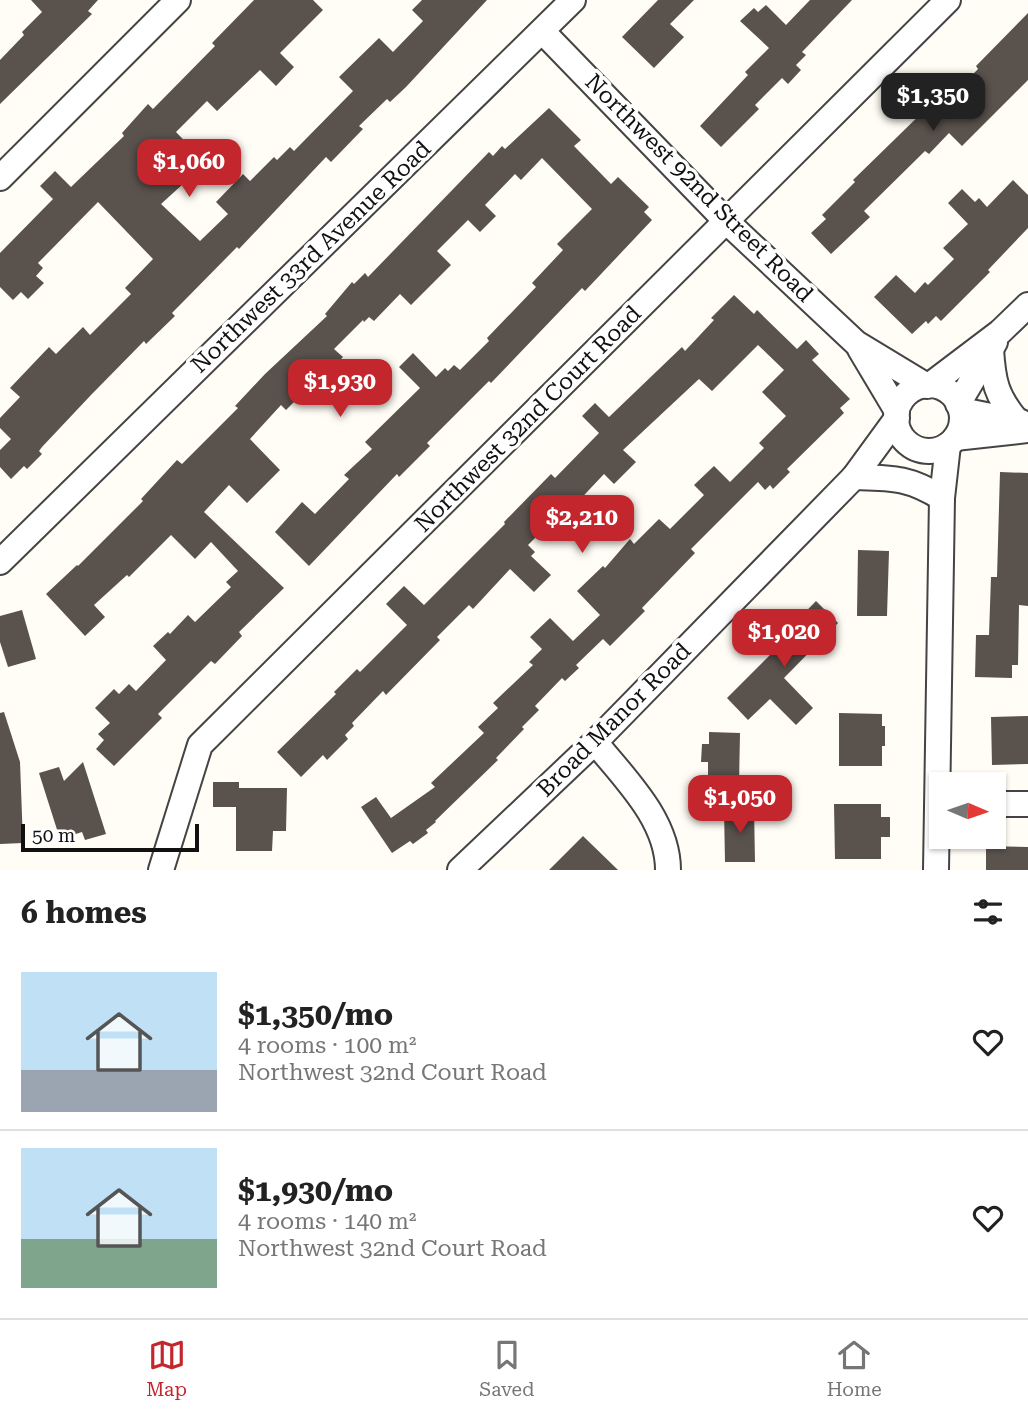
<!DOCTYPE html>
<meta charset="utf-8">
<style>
:root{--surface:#fff;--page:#f6f6f6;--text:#222;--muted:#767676;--line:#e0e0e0;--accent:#c4262e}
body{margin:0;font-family:"Roboto Serif",serif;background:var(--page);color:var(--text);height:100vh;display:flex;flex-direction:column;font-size:26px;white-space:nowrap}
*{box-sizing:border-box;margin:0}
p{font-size:23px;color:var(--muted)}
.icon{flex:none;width:38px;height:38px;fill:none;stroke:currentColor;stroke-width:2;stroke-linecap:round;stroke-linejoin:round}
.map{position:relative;height:870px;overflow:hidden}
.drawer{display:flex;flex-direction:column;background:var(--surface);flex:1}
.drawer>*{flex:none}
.needle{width:46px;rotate:92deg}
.buttons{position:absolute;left:929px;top:772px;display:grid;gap:14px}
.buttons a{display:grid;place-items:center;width:77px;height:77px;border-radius:0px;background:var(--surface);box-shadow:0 2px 5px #0004;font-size:35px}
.scale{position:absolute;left:21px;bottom:18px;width:178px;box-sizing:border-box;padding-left:7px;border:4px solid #111;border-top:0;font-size:19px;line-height:24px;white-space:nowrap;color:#111;-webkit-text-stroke:5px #fff;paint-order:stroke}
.price{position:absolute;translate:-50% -60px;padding:0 16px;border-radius:14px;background:var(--accent);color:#fff;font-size:23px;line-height:46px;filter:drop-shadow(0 2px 4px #0008)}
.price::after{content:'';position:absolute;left:50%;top:42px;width:21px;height:16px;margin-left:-10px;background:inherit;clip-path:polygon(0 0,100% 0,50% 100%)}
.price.current{background:#222;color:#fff}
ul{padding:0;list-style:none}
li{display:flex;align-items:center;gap:21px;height:175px;padding:0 21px}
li+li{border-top:2px solid var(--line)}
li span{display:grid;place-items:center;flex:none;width:196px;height:140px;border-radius:0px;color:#555}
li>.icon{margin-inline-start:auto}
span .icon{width:84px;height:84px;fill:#fffc;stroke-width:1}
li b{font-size:30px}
h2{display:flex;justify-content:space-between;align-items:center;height:84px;padding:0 21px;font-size:30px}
.dock{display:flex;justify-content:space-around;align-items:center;height:98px;border-top:2px solid var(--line);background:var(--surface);font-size:19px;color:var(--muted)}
.dock a{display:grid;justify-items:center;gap:4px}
.dock .current{color:var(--accent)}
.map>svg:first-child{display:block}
.building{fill:#5a524d}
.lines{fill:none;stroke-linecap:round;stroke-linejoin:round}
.minor-casing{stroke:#444;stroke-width:28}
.minor{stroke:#fff;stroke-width:24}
.labels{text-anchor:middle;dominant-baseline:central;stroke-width:7;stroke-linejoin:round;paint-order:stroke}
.street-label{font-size:23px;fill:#111;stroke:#fff}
</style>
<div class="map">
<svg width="1028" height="870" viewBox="0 0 1028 870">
<rect width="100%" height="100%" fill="#fffdf5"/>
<!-- building -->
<g class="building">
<polygon points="31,0 98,0 88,11 92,14 0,104 0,60 24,35 22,32 42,12"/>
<polygon points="254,0 313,0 323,10 280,53 294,67 276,86 260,70 217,111 207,101 176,132 206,163 161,204 200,241 228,214 216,202 243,174 250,181 274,157 277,160 290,147 294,151 353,91 339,77 379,38 393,52 423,21 412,10 422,0 487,0 406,87 390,102 387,99 359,126 363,129 331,162 326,157 239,249 237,247 172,313 175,316 146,344 144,341 91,395 42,447 39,451 42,454 27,469 24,466 11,479 0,467 0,450 11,439 0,428 0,418 20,397 10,388 49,347 56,354 83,327 90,335 131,294 125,288 153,259 98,202 38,263 43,268 36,276 44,283 28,299 21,292 13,300 0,287 0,253 53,199 40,186 55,171 71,187 124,136 122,133 148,104 153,109 215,46 212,43"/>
<polygon points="658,0 694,0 670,24 684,37 654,68 622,37"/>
<polygon points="810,0 852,0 802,52 806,55 796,65 801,70 788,84 782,78 755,105 759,109 721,147 700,126 748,75 745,72 769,48 740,21 754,8 758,12 766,5 786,25"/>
<polygon points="1028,13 1028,80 962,146 949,133 929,154 925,151 864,211 870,217 831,254 811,233 826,219 822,215 855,182 853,180 933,102 935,104 944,95 949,99 978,69 976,66"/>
<polygon points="549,108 581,140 574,146 611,184 618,177 649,207 644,212 652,220 585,291 582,288 491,383 489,381 427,443 430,446 399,477 397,474 309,566 275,532 302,502 315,514 349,479 344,475 372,449 365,442 420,388 399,367 413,353 436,377 445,368 448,371 454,365 460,370 489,341 487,338 536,287 532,283 563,250 557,244 592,209 542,158 521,180 515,174 485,205 496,216 480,232 468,220 437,251 451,265 411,305 400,294 374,321 369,317 364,322 363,320 334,349 343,357 334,366 337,369 326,379 331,384 317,398 308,388 286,410 281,405 250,439 280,470 247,503 229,485 204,512 284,588 239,632 242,636 215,664 211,661 158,714 162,718 114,766 96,749 104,740 98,734 110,723 95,708 114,689 119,694 129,684 136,691 166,660 153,646 168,632 170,634 188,615 195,622 231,587 226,582 238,571 211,542 195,559 171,535 129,577 127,575 94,605 105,617 85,636 46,594 77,565 78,566 143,501 141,499 177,460 182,464 238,408 235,406 265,374 327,316 325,314 352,282 354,284 365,273 368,277 489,152 493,156 502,146 505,149"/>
<polygon points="1013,180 1028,195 1028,228 988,270 990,272 941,321 936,316 928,324 926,321 912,334 874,297 896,275 915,293 925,282 928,285 954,259 943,248 968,224 948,203 962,189 975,202 979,198 987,207"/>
<polygon points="734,295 754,314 757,310 797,349 806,340 819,354 812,360 850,399 840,408 844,413 787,469 790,472 773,489 770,485 765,490 758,482 691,549 695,553 642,608 645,611 610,646 603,639 576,665 579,668 565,681 562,678 535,706 539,710 522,727 524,729 496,758 498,760 435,821 436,822 426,830 428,833 413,844 410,841 392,853 361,807 376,797 391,818 435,787 431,783 484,733 478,727 498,708 493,703 533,665 529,662 542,649 530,637 550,618 573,641 600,615 577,591 603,566 605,568 630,539 634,544 659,519 670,529 704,495 694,485 714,466 730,482 764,448 759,443 786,416 762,392 784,370 758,345 712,391 699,379 623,450 636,462 614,484 604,474 571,509 567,506 528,545 535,552 531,556 551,575 534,592 510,569 473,609 469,605 437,637 440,640 386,695 383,691 352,723 354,726 345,735 348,739 327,760 323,755 301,777 277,752 336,694 334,692 357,669 360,672 407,625 386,604 404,586 424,605 505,524 504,522 551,474 555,478 599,433 582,416 595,403 609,417 682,347 685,351 714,320 711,318"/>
<polygon points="1000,472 1028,473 1028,606 1019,605 1018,665 1012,665 1012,678 975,677 976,635 989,635 991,577 997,577"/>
<polygon points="858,550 889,551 887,616 857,616"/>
<polygon points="816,601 838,623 784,678 813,708 796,725 770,699 748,720 727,698 783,642 780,638"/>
<polygon points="22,610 36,659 8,667 0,642 0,616"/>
<polygon points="4,712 20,762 23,843 0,844 0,713"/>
<polygon points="839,713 882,714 882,726 885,726 885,746 882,746 882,766 839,766"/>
<polygon points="1028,716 1028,764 992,765 991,717"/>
<polygon points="709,732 740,733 739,785 708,785 708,762 701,762 702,744 709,744"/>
<polygon points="83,762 106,834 85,840 82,832 60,839 39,773 59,767 64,781"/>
<polygon points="213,782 239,782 239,788 287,788 286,831 273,831 272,851 236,851 236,807 213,807"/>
<polygon points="834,804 881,804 881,817 890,817 890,837 881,837 881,859 835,859"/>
<polygon points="724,808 754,808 755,862 725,862"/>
<polygon points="583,836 618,870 549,870"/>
<polygon points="986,846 1028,847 1028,870 986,870"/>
</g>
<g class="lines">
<defs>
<g id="minor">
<polyline points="543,32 726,221 856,343 927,386"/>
<polyline points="0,178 178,0"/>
<polyline points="860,349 897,411"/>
<path d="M991 349C993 381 996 396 1017 421"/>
<polyline points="930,385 1000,332 1028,305"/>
<circle cx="929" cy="418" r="33"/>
<polyline points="958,404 995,342"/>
<polyline points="961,410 1021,422"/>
<polyline points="955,438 1028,430"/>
<path d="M854 477C892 478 908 477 942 498"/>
<polyline points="0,562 573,0"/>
<path d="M595 742C625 779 668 820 668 870"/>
<polyline points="994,804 1028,804"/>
<polyline points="161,870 200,745 948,0"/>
<polyline points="460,870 595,742 854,477 897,418"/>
<polyline points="936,870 942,498 948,445"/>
</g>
</defs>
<!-- minor casing -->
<use href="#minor" class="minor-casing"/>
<!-- minor -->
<use href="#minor" class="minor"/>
</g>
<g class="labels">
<!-- street labels -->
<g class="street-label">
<text transform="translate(699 188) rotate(45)">Northwest 92nd Street Road</text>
<text transform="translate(311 257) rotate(-44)">Northwest 33rd Avenue Road</text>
<text transform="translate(528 419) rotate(-45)">Northwest 32nd Court Road</text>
<text transform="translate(614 720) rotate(-45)">Broad Manor Road</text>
</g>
</g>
</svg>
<div class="buttons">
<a><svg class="needle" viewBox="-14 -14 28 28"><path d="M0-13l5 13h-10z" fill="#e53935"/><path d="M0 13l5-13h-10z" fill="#767676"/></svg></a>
</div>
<div class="scale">50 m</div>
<b class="price current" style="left:933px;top:133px">$1,350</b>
<b class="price" style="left:189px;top:199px">$1,060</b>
<b class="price" style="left:340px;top:419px">$1,930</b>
<b class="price" style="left:582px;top:555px">$2,210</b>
<b class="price" style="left:784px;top:669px">$1,020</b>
<b class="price" style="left:740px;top:835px">$1,050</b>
</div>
<section class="drawer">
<h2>6 homes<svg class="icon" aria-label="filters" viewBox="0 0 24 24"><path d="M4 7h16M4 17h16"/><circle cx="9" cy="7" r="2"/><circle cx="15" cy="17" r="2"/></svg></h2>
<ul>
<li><span style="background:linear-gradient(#bfe0f5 70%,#9aa5b1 0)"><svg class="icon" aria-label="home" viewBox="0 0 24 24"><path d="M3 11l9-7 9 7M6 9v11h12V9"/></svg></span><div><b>$1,350/mo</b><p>4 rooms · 100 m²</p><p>Northwest 32nd Court Road</p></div><svg class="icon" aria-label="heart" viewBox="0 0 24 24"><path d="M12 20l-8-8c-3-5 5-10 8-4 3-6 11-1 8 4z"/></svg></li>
<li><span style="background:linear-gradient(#bfe0f5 65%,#7fa58c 0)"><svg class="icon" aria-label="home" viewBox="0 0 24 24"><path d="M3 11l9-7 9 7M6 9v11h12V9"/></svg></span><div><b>$1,930/mo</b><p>4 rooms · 140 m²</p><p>Northwest 32nd Court Road</p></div><svg class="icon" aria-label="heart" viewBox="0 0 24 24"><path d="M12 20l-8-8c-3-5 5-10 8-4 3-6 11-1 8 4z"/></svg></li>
</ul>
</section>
<nav class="dock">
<a class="current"><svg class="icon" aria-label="map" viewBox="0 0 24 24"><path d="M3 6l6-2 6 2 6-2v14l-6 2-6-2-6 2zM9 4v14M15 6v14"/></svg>Map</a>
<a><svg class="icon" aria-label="saved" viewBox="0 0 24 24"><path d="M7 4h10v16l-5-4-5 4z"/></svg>Saved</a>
<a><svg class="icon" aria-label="home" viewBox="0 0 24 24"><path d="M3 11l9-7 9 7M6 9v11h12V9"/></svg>Home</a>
</nav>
